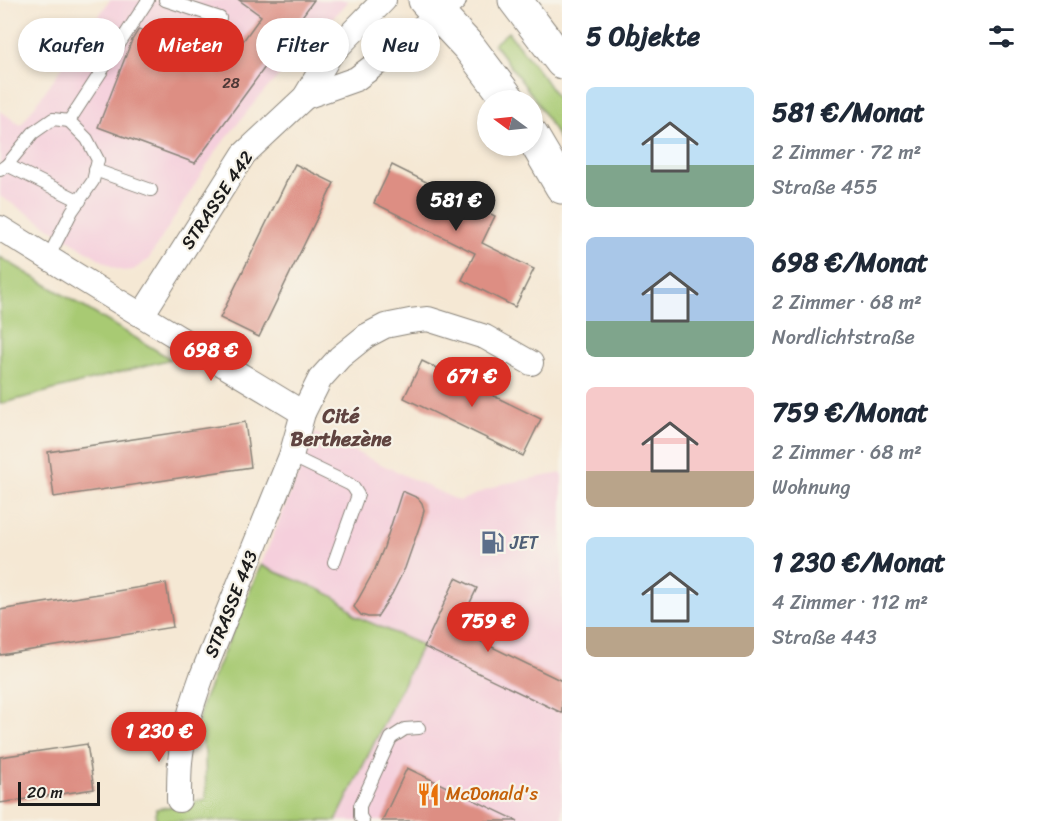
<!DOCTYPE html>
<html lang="de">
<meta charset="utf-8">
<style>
:root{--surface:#fff;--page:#f6f6f7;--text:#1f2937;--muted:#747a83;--accent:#d93025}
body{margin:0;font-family:Sriracha,sans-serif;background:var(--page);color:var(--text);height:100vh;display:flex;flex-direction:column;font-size:22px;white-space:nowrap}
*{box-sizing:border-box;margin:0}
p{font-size:20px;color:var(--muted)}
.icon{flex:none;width:33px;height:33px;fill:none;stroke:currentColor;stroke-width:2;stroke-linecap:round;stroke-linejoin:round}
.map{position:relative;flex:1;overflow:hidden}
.panel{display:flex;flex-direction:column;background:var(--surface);width:480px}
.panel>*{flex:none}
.top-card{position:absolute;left:18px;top:18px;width:453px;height:54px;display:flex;gap:12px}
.needle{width:39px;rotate:285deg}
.buttons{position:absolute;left:477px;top:90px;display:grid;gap:12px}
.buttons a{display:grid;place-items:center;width:66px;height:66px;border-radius:50%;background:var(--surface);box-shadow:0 3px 9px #0003;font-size:30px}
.scale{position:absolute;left:18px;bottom:15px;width:82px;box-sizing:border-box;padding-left:6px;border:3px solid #1c1c1c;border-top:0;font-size:16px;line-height:21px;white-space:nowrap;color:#1c1c1c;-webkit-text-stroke:4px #f7f3e8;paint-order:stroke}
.price{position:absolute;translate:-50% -51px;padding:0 14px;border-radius:21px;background:var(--accent);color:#fff;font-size:20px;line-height:39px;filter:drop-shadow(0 2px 3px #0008)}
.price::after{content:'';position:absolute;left:50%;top:36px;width:18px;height:14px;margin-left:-9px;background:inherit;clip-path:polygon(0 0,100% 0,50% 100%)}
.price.active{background:#222;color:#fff}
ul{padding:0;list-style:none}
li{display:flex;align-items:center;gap:18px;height:150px;padding:0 24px}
li span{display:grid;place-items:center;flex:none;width:168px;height:120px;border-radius:9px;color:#555}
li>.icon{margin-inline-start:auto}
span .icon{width:72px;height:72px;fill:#fffc;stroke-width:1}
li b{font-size:26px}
h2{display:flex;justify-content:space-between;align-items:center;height:72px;padding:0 24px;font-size:26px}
.tag{padding:0 21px;border-radius:27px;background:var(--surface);box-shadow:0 3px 9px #0003;font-size:21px;line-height:54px}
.tag.active{background:var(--accent);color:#fff}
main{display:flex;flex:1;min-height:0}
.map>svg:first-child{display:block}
.built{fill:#f5cfdc}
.green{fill:#a8ca73;stroke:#627348;stroke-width:1.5}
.building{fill:#dd8e83}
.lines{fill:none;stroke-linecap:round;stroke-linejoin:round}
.lane-casing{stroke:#888278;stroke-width:14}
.street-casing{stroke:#888278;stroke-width:26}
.primary-casing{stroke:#888278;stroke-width:35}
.lane{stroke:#fff;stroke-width:12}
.street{stroke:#fff;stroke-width:24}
.primary{stroke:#fff;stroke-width:33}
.labels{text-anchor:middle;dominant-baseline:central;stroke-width:4.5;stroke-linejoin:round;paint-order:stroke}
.number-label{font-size:15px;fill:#4c3836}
.street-label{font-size:18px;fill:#1c1c1c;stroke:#f7f3e8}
.service-label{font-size:18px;fill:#4e5e75;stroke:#f7f3e8;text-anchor:start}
.food-label{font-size:18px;fill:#c56008;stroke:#f7f3e8;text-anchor:start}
.neighbourhood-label{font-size:20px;font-weight:bold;fill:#604440;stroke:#f7f3e8}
</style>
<main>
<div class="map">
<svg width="562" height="821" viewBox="0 0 562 821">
<rect width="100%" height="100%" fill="#f7f3e8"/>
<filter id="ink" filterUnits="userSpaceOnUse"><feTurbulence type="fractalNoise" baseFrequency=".0167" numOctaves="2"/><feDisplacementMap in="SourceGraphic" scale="12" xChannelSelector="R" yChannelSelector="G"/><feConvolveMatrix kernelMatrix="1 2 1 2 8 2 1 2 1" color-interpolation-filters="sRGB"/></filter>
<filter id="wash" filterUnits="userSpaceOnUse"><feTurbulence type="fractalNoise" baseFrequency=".008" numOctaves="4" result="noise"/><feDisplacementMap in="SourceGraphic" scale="24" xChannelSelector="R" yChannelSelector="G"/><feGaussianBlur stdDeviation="1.35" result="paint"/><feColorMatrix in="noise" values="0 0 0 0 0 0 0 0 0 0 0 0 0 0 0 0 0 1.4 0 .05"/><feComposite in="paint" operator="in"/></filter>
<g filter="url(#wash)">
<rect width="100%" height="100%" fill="#f5e8d4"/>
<!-- built -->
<g class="built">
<polygon points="110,0 348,0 347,3 259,97 220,146 205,168 148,260 133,270 123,271 114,268 0,196 0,111 21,125"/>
<polygon points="315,433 459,501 502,484 562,473 562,821 336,821 422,645 355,616 334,596 261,565"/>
</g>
<!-- green -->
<g class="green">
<polygon points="508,32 544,78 562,105 562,144 537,102 494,44"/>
<polygon points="0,257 171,359 0,404"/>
<path d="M261 565C287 580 341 590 355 616L422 645 336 821H156V809L188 804 206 799 205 751 196 728 203 701Z"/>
</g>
<g id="blocks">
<!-- building -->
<g class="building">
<polygon points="239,0 314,0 195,163 98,127 132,40 139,29 228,62 261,16"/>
<polygon points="295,164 334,183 259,337 220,318"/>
<polygon points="392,165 495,216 482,243 534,269 515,307 462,280 475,253 374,203"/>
<polygon points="422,361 541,419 523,456 404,398"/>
<polygon points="245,422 251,467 54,497 48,452"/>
<polygon points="402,491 418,498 422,503 424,510 421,522 405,568 392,594 377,617 368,617 361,615 354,607 375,569 384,547"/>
<polygon points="456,578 477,588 457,630 562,681 562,713 424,647"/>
<polygon points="166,583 173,627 0,655 0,610"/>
<polygon points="87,744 94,789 0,803 0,757"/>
<polygon points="407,768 518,821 382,821"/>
</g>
</g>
</g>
<g filter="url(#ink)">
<use href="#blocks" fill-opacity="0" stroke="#888278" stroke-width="1.5"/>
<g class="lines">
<defs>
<g id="lane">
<polyline points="165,0 220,18"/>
<polyline points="7,165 33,133 53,119 69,121"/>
<polyline points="0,170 7,165 80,201"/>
<polyline points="95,170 151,190"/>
<polyline points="48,258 72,211 93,181 98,160 87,139 69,121 148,0"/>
<polyline points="291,456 349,484 353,487 358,495 334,562"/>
<polyline points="363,821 360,816 360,806 391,738 405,729 419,728"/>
</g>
<g id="street">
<polyline points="305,97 356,79 403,44 454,0"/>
<polyline points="0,228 118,301 303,413"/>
<polyline points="142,315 244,154 305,97 330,55 384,0"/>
<path d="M179 800C179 787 179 774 180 762 183 732 192 704 202 676L291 456 303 413 320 379 340 357 366 336 385 326 410 321 428 319 485 337 531 363"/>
</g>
<g id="primary">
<polyline points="425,0 469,47 509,100"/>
<polyline points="515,0 562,62"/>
<polyline points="532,136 562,187"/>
</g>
</defs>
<!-- lane casing -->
<use href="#lane" class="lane-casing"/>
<!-- street casing -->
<use href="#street" class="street-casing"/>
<!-- primary casing -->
<use href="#primary" class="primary-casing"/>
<!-- lane -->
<use href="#lane" class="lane"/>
<!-- street -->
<use href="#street" class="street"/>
<!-- primary -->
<use href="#primary" class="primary"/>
</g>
</g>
<!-- icons -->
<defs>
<symbol id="fuel-bare" viewBox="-9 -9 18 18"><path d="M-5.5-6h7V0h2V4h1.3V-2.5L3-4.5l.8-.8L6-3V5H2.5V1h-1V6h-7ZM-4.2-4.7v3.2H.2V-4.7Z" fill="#5c6f8a" stroke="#f7f3e8" stroke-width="2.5" paint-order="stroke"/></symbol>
<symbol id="restaurant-bare" viewBox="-9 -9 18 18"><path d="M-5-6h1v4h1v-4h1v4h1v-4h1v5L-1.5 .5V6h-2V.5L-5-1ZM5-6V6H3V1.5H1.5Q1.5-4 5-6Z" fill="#e8710a" stroke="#f7f3e8" stroke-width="2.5" paint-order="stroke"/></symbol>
</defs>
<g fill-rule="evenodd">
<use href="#fuel-bare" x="476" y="526" width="33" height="33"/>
<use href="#restaurant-bare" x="412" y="778" width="33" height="33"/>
</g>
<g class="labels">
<!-- number labels -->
<g class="number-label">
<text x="231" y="83">28</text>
</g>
<!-- street labels -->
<g class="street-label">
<text transform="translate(217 200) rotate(-56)">STRASSE 442</text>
<text transform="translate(231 604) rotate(-68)">STRASSE 443</text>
</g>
<!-- service labels -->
<g class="service-label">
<text x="510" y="543">JET</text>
</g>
<!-- food labels -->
<g class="food-label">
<text x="446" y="794">McDonald's</text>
</g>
<!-- neighbourhood labels -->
<g class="neighbourhood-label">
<text x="341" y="416">Cité<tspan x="341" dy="23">Berthezène</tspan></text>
</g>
</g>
</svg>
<div class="buttons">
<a><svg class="needle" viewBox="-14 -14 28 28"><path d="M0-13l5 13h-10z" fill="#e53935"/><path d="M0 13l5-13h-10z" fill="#747a83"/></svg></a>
</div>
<div class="scale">20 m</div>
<b class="price active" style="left:456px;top:232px">581 €</b>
<b class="price" style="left:211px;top:382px">698 €</b>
<b class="price" style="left:472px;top:408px">671 €</b>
<b class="price" style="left:488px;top:653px">759 €</b>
<b class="price" style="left:159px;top:763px">1 230 €</b>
<div class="top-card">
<a class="tag">Kaufen</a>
<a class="tag active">Mieten</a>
<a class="tag">Filter</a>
<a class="tag">Neu</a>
</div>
</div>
<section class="panel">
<h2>5 Objekte<svg class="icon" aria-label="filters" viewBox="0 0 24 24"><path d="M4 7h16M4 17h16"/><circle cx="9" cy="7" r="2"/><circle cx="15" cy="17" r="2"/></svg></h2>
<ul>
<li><span style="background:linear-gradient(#bfe0f5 65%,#7fa58c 0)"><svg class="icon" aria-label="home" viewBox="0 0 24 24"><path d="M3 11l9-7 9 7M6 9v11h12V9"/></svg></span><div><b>581 €/Monat</b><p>2 Zimmer · 72 m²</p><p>Straße 455</p></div></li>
<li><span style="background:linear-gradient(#a9c7e8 70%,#7fa58c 0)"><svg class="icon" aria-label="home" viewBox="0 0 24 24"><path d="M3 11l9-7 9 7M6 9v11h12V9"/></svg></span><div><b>698 €/Monat</b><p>2 Zimmer · 68 m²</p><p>Nordlichtstraße</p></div></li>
<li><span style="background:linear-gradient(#f6c9c9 70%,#b9a48a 0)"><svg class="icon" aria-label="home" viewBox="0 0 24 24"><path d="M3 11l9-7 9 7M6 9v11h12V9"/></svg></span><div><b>759 €/Monat</b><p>2 Zimmer · 68 m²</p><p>Wohnung</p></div></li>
<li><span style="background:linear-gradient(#bfe0f5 75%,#b9a48a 0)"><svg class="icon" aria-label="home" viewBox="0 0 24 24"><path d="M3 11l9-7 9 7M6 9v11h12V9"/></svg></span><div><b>1 230 €/Monat</b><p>4 Zimmer · 112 m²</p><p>Straße 443</p></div></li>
</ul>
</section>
</main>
